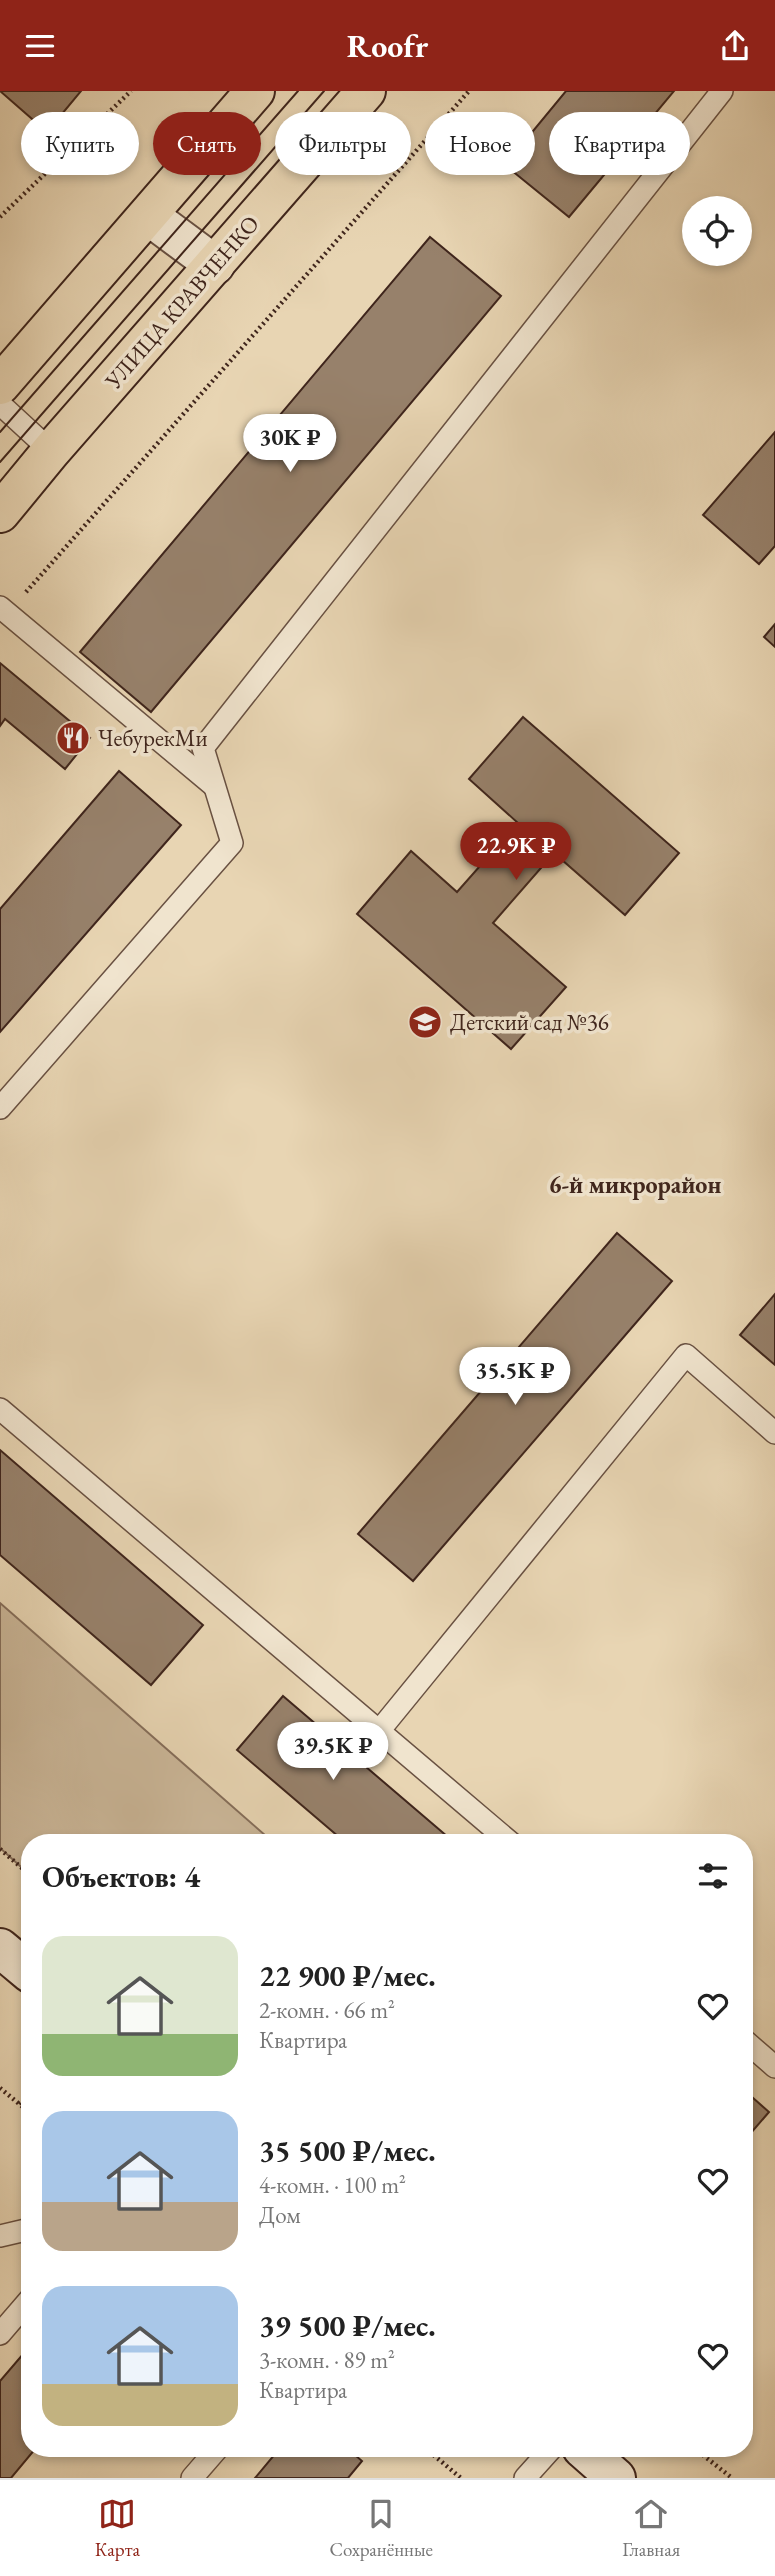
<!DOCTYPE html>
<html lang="ru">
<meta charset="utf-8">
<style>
:root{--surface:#fff;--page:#f6f6f6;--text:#222;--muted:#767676;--line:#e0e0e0;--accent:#8f2418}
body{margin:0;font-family:"EB Garamond",serif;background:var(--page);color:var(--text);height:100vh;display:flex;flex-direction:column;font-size:26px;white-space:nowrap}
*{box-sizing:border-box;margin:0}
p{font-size:23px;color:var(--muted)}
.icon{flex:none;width:38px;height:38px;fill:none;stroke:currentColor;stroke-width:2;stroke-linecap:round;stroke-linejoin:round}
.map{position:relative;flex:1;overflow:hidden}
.side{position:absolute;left:21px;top:1743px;width:732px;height:623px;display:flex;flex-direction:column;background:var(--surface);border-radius:28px;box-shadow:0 4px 10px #0003}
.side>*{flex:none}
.hud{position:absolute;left:21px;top:21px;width:733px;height:63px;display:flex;gap:14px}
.fabs{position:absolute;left:682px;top:105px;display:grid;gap:14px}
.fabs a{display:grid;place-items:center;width:70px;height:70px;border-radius:50%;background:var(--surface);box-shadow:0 4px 10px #0003;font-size:35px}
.price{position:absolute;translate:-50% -60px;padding:0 16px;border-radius:24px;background:#fff;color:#222;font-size:23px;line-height:46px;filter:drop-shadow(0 2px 4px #0008)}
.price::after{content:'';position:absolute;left:50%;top:42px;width:21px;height:16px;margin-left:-10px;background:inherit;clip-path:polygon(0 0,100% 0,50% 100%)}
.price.selected{background:var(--accent);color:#fff}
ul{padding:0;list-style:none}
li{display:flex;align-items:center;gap:21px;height:175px;padding:0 21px}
li span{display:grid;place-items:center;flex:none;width:196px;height:140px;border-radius:21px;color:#555}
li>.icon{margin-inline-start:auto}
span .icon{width:84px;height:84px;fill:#fffc;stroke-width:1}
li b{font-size:30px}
h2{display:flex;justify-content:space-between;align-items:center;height:84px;padding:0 21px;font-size:30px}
.chip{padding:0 24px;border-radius:32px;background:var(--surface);box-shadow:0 4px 10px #0003;font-size:24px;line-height:63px}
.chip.selected{background:var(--accent);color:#fff}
header{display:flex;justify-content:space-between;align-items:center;height:91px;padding:0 21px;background:var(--accent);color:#fff;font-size:32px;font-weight:700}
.tab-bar{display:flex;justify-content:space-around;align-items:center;height:98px;border-top:2px solid var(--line);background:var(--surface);font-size:19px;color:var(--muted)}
.tab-bar a{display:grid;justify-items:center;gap:4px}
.tab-bar .selected{color:var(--accent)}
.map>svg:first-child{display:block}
.green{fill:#cbb799;stroke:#856e5a;stroke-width:2}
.building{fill:#97816b;stroke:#3f251c;stroke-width:2}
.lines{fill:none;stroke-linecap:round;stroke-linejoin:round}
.service-casing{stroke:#695142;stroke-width:24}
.minor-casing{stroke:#695142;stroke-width:42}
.secondary-casing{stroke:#3f251c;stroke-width:42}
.primary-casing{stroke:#3f251c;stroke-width:42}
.path{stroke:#3f251c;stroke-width:4.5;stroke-dasharray:2 3.5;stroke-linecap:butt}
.service{stroke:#f0e4ce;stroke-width:21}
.minor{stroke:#f0e4ce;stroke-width:38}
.secondary{stroke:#f0e4ce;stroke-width:38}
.primary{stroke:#e8d5b3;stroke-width:38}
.tram{stroke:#3f251c;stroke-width:2}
.labels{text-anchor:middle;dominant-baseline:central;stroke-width:7;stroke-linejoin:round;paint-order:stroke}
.street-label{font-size:23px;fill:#3f251c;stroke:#f0e4ce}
.poi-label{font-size:23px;fill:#3f251c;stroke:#f0e4ce;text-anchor:start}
.neighbourhood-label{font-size:24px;font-weight:bold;fill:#3f251c;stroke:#f0e4ce}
</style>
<header><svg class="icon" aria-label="menu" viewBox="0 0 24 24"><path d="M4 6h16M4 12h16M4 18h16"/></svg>Roofr<svg class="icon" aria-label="share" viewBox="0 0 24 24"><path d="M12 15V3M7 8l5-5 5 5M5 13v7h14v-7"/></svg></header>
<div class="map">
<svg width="775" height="2387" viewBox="0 0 775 2387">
<rect width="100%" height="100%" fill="#e8d5b3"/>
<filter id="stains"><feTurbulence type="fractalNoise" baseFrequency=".00286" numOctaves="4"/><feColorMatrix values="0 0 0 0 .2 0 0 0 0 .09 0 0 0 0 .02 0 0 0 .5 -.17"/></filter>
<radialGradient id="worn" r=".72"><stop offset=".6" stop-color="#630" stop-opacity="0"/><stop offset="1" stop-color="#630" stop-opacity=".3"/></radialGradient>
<!-- green -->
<polygon class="green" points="0,1512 274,1752 30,1752 30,1784 0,1757"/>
<!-- building -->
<g class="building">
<polygon points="0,0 81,0 47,41"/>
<polygon points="566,0 674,0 569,126 505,74"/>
<polygon points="430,146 501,205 151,621 80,561"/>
<polygon points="775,341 775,455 759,473 703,424"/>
<polygon points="775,533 775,556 764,546"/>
<polygon points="0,572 90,647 65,678 5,628 0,635"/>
<polygon points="523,626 679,762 625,824 554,762 493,832 566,896 511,958 357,823 411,760 457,801 518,732 469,688"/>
<polygon points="119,680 181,734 0,941 0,818"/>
<polygon points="617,1142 672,1190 413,1490 358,1443"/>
<polygon points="775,1203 775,1274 740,1244"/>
<polygon points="0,1359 203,1534 151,1594 0,1464"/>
<polygon points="283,1605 455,1752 346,1752 237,1659"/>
<polygon points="744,1999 769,2021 744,2050"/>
<polygon points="30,2255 30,2357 36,2357 11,2387 0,2387 0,2290"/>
<polygon points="280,2357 347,2357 362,2370 348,2387 255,2387"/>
</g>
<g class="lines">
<defs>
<g id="service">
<polyline points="0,313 51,360"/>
<polyline points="0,516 214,695"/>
<polyline points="0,1017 232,752 203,657 722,0"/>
<polyline points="0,1318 511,1752"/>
<polyline points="379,1640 686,1264 775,1342"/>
<polyline points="744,1949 775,1976"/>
<polyline points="0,2145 30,2138"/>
<polyline points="0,2243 30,2208"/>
<polyline points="192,2387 218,2357"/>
<polyline points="525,2387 552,2357"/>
</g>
<polyline id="minor" points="149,125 215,174"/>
<g id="secondary">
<polyline points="0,1857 30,1882"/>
<polyline points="582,2357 616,2387"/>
</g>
<g id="primary">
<polyline points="0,294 255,0"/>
<polyline points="0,422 51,360 366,0"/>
</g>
</defs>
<!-- service casing -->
<use href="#service" class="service-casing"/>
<!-- minor casing -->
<use href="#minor" class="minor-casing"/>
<!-- secondary casing -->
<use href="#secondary" class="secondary-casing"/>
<!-- primary casing -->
<use href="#primary" class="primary-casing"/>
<!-- path -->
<g class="path">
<polyline points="0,126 131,0"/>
<polyline points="26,501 469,0"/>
<polyline points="0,1758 30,1784"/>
<polyline points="0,1997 30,2022"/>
<polyline points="19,2013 30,2001"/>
<polyline points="425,2357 461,2387"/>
<polyline points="694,2357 732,2387"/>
</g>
<!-- service -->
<use href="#service" class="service"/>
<!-- minor -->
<use href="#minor" class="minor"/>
<!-- secondary -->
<use href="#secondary" class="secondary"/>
<!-- primary -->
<use href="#primary" class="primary"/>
<!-- tram -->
<g class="tram">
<polyline points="0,341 298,0"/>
<polyline points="0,371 324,0"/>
</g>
</g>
<!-- icons -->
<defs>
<symbol id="restaurant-disc" viewBox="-11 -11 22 22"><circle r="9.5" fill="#8f2418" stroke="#f0e4ce"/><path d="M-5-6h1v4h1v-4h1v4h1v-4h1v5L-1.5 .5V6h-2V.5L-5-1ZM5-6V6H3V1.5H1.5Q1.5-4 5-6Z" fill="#fff"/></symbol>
<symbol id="school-disc" viewBox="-11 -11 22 22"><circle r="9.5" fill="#8f2418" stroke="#f0e4ce"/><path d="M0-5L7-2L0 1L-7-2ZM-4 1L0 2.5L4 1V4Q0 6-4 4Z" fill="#fff"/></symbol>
</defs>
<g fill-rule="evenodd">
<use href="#restaurant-disc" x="54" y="628" width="38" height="38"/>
<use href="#school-disc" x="406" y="912" width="38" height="38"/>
</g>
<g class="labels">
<!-- street labels -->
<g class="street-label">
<text transform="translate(182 211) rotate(-49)">УЛИЦА КРАВЧЕНКО</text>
</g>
<!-- poi labels -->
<g class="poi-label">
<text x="98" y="647">ЧебурекМи</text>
<text x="450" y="931">Детский сад №36</text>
</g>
<!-- neighbourhood labels -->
<g class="neighbourhood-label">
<text x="635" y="1093">6-й микрорайон</text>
</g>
</g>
<rect width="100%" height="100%" filter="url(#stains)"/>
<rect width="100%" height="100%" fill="url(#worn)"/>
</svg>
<div class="fabs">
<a><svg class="icon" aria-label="locate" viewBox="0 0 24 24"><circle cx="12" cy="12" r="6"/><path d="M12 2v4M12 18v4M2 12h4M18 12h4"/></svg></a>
</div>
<b class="price" style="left:290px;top:383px">30K ₽</b>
<b class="price selected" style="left:516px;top:791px">22.9K ₽</b>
<b class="price" style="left:515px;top:1316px">35.5K ₽</b>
<b class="price" style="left:333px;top:1691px">39.5K ₽</b>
<div class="hud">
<a class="chip">Купить</a>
<a class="chip selected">Снять</a>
<a class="chip">Фильтры</a>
<a class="chip">Новое</a>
<a class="chip">Квартира</a>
</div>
<section class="side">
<h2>Объектов: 4<svg class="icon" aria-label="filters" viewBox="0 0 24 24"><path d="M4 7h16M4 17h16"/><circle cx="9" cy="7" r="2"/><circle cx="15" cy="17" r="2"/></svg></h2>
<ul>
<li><span style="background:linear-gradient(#dfe7d0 70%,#8fb573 0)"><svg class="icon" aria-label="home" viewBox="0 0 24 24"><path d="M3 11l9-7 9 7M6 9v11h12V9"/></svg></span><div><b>22 900 ₽/мес.</b><p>2-комн. · 66 m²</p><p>Квартира</p></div><svg class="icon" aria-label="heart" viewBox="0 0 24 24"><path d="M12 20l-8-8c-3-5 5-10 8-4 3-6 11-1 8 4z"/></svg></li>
<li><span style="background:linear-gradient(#a9c7e8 65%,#b9a48a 0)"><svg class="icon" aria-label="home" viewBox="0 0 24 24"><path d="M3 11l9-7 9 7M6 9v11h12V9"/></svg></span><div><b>35 500 ₽/мес.</b><p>4-комн. · 100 m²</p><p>Дом</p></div><svg class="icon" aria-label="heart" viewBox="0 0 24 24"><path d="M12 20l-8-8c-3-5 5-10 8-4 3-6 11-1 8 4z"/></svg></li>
<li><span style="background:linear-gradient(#a9c7e8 70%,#c2b280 0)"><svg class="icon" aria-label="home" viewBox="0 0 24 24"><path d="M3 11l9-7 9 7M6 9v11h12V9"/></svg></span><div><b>39 500 ₽/мес.</b><p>3-комн. · 89 m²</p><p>Квартира</p></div><svg class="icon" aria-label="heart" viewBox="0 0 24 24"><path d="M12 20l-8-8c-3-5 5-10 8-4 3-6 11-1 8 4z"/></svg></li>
</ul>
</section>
</div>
<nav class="tab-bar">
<a class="selected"><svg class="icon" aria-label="map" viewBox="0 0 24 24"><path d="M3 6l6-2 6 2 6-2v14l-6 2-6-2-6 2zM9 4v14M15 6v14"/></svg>Карта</a>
<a><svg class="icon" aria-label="saved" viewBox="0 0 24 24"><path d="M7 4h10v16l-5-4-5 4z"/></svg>Сохранённые</a>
<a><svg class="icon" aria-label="home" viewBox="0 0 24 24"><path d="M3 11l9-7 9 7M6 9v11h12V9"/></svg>Главная</a>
</nav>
